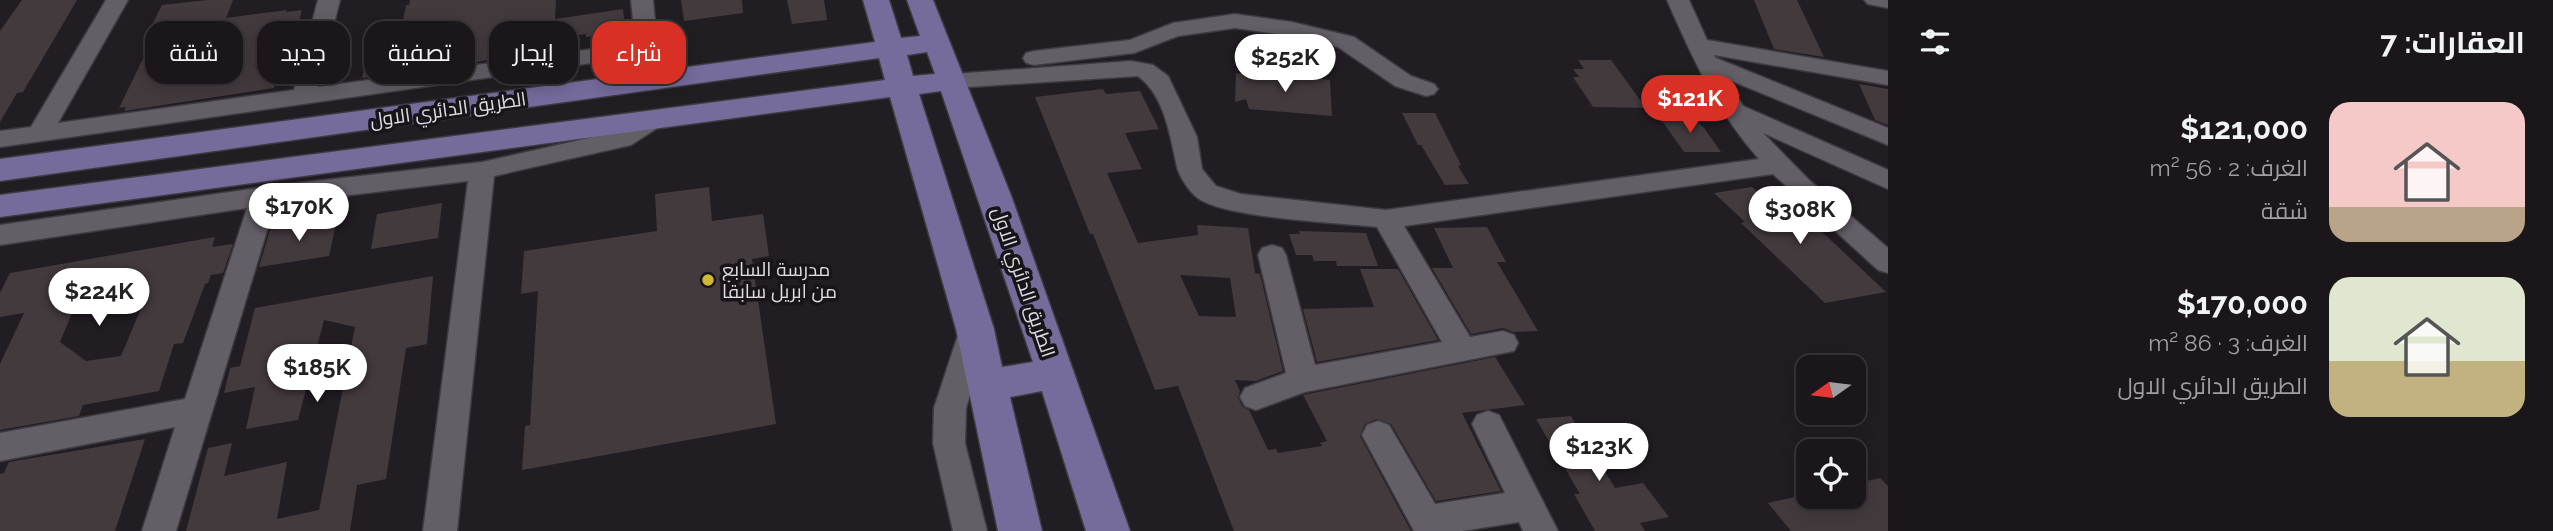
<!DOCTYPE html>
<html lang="ar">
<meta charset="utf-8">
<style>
:root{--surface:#1a161a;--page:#231f23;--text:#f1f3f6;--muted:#9f9fa2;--line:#383539;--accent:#d93025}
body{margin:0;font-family:Raleway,Cairo,sans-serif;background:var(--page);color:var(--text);direction:rtl;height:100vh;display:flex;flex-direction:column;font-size:26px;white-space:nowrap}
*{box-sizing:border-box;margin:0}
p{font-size:23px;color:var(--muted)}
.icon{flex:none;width:38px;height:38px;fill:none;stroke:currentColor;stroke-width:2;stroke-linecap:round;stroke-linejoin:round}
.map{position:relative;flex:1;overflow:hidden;direction:ltr}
.side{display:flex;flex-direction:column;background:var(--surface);width:665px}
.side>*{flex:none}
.hud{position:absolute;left:21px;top:21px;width:665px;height:63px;direction:rtl;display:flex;gap:14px}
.needle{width:46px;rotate:256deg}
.buttons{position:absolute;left:1796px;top:355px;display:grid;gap:14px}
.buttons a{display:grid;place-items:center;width:70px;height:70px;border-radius:14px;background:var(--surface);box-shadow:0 4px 18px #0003,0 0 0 2px var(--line);font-size:35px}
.price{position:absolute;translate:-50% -60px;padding:0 16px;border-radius:24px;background:#fff;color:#222;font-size:23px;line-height:46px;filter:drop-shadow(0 2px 4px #0008)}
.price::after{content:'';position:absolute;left:50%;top:42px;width:21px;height:16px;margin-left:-10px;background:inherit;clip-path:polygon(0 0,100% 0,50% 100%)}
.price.current{background:var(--accent);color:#fff}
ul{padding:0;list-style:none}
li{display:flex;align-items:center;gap:21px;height:175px;padding:0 28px}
li span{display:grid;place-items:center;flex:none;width:196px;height:140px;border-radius:21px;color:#555}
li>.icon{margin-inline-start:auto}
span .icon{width:84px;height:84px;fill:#fffc;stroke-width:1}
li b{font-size:30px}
h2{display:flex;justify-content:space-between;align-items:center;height:84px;padding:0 28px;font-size:30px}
.tag{padding:0 24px;border-radius:21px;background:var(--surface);box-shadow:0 4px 18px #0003,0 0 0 2px var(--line);font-size:24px;line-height:63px}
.tag.current{background:var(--accent);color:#fff}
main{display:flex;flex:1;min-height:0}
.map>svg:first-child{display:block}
.building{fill:#433a3e;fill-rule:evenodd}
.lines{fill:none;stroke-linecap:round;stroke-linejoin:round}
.minor-casing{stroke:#3e3a40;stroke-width:3}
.major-casing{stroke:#3e3a40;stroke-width:3}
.minor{fill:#645e66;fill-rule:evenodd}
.major{fill:#776b9c;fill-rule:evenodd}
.poi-dot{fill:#d1b736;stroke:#19141a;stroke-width:2.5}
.labels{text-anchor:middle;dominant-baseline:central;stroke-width:7;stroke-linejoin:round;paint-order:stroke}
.street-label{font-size:19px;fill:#e0dce1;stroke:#19141a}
.poi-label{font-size:19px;fill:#e0dce1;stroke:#19141a;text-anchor:start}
</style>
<main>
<section class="side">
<h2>العقارات: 7<svg class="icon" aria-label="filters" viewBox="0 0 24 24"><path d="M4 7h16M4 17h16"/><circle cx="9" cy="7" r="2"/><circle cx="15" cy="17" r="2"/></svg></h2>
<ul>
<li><span style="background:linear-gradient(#f6c9c9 75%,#b9a48a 0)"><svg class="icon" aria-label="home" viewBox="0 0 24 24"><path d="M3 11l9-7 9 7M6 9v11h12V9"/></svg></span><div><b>$121,000</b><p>الغرف: 2 · 56 m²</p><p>شقة</p></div></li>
<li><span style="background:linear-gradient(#dfe7d0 60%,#c2b280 0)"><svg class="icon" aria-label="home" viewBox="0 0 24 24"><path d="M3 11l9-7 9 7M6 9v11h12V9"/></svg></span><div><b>$170,000</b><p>الغرف: 3 · 86 m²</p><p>الطريق الدائري الاول</p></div></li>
</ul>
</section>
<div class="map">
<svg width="1888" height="531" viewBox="0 0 1888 531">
<rect width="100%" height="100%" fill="#221d23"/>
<!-- building -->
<g class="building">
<polygon points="22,0 77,0 23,92 17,93 0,122 0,31"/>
<polygon points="207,0 233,0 226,18 287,10 286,12 302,10 294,38 289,39 274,88 124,111 126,107 119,108 157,30 149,31 162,5"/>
<polygon points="410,0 556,0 555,19 623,9 626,39 603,43 602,35 586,37 586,34 539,41 539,52 445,67 445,64 393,71 392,74 362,78 371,39 400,36 406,5 409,5"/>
<polygon points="681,0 742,0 743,13 684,21"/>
<polygon points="787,0 824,0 827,20 792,24"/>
<polygon points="1754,0 1797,0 1824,57 1774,49"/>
<polygon points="1578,60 1611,60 1646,108 1593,107 1573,77 1579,77 1573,69 1584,69"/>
<polygon points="1236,73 1276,78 1276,74 1330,80 1332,116 1249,109 1246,99 1235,102"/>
<polygon points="1859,84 1888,89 1888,125 1875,120"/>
<path d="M1103 89 1106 94 1140 91 1159 129 1125 133 1142 169 1107 173 1138 243 1198 235 1197 225 1248 228 1255 273 1260 274 1283 371 1256 381 1235 380 1240 391 1238 398 1243 407 1249 410 1268 450 1276 449 1278 453 1322 446 1320 443 1327 441 1303 395 1495 357 1525 405 1462 413 1501 491 1436 501 1391 424 1377 419 1365 424 1360 436 1411 531H1234L1178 386 1155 390 1093 234H1090L1035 97ZM1180 275 1230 278 1236 317 1199 316Z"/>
<polygon points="1402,113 1435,113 1461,165 1458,166 1469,184 1445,185 1421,145 1418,145"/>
<polygon points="1660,118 1693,118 1704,128 1721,152 1684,152"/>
<polygon points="709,187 712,221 763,214 769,256 752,259 776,424 522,470 525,426 530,425 538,291 521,294 524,251 657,231 655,194"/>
<polygon points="1752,187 1761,195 1776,193 1799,214 1802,213 1886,292 1825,303 1741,223 1745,222 1714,193"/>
<polygon points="442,203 438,238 371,249 377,214"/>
<polygon points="337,220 329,256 259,267 270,230"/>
<polygon points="1487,227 1506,262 1497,262 1538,331 1513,332 1503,328 1471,334 1432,268 1453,268 1434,228"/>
<polygon points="1299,231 1366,233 1378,266 1337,266 1336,261 1314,261 1312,255 1296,255 1289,234 1300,234"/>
<path d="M215 237 212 247 233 244 223 273 211 275 208 283 205 284 183 343 174 344 159 391 83 405 79 416 0 430V364L24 313 0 317V293L10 273ZM144 301 121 356 86 361 60 342 72 313Z"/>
<polygon points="1360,269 1398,269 1438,340 1317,362 1303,309 1374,307"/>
<polygon points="433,276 427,344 406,348 386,479 357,485 350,531 186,531 208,448 232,443 224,476 287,462 277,519 319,510 355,327 324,320 298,420 246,429 255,387 224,393 230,368 240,366 255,308"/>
<polygon points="1571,416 1615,488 1643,483 1669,517 1640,523 1645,531 1595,531 1574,494 1580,494 1536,419"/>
<polygon points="145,439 115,531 0,531 0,474 4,473 9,462"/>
<polygon points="1880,478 1888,486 1888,531 1791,531 1768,503 1808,494 1808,497 1853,497 1853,484"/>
</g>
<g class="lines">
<defs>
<g id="minor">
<polygon points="106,0 128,0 58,123 294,90 318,0 340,0 318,87 628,44 635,40 631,0 653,0 657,42 642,55 634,57 0,147 0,131 31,127"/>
<path d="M1667 0H1689L1707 40 1888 71V85L1714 55 1716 58 1888 128V145L1727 79 1743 106 1888 170V189L1763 133 1809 180 1888 248V273L1878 270 1773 174 1404 226 1470 337 1503 331 1514 335 1518 343 1514 351 1305 392 1256 410 1245 406 1240 397 1245 388 1286 373 1258 255 1262 248 1272 245 1282 248 1286 255 1315 365 1442 342 1377 227C1340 223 1224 218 1198 198 1190 193 1179 176 1177 167 1170 136 1165 96 1138 76L953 88 945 86 941 81 945 76 953 74 1131 61 1153 65 1168 76 1197 137 1202 169 1216 186 1241 194 1386 210 1759 159C1717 112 1692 57 1667 0Z"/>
<polygon points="1864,0 1888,0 1888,8 1868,4"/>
<polygon points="1235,14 1292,22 1354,37 1411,76 1434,84 1438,89 1434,94 1426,96 1395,86 1338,47 1292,36 1235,28 1178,36 1134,53 1034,65 1026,63 1023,58 1026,53 1034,51 1130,40 1173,23"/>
<polygon points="656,110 665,113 668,118 665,123 631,145 494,176 457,531 423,531 468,181 275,204 176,531 142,531 175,427 0,461 0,433 185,399 247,208 0,245 0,225 264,187 482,162 615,132"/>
<polygon points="975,318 985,321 990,329 966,408 965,443 987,531 953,531 933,443 934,408 960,329 965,321"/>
<polygon points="1488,411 1499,415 1558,531 1523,531 1519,522 1462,531 1414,531 1362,435 1367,425 1378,421 1389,425 1435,504 1505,493 1472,424 1477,415"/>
</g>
<path id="major" d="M863 0H889L901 38 920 36 907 0H933L1012 198 1130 531H1086L1042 391 1010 397 1042 531H998L956 329 890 97 0 217V195L885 80 879 58 0 181V159L875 42ZM927 52 935 74 913 76 907 55ZM941 91 1033 362 1002 367 994 329 919 94Z"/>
</defs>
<!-- minor casing -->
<use href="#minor" class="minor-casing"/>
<!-- major casing -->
<use href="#major" class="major-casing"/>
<!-- minor -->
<use href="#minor" class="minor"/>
<!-- major -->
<use href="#major" class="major"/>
</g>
<!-- markers -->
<circle class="poi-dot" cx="708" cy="280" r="7"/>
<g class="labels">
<!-- street labels -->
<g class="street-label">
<text transform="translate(448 109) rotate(-8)">الطريق الدائري الاول</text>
<text transform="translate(1024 282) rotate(71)">الطريق الدائري الاول</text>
</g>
<!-- poi labels -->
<g class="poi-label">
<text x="722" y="269">مدرسة السابع<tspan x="722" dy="22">من ابريل سابقا</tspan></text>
</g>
</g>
</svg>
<div class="buttons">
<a><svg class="needle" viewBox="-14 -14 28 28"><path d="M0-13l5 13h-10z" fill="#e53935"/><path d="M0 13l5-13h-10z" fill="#9f9fa2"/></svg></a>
<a><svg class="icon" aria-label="locate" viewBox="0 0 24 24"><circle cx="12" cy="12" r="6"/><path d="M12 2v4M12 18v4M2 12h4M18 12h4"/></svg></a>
</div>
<b class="price" style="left:1285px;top:94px">$252K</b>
<b class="price current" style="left:1690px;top:135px">$121K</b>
<b class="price" style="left:299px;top:243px">$170K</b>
<b class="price" style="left:1800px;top:246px">$308K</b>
<b class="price" style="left:99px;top:328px">$224K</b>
<b class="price" style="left:317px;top:404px">$185K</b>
<b class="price" style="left:1599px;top:483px">$123K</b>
<div class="hud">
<a class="tag current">شراء</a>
<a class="tag">إيجار</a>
<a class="tag">تصفية</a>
<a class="tag">جديد</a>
<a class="tag">شقة</a>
</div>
</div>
</main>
